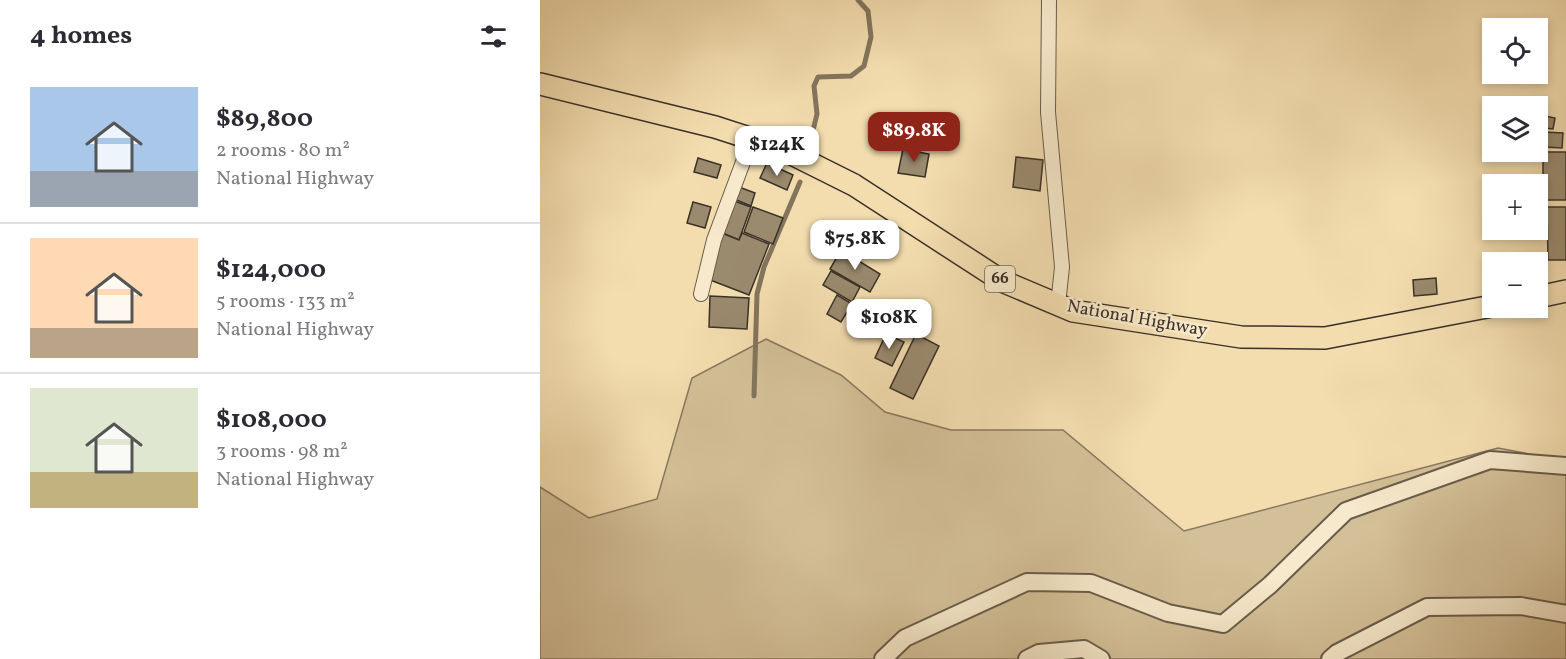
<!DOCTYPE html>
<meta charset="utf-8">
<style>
:root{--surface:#fff;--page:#f2f2f3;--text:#2b2b33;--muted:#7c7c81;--line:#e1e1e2;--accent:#8f2418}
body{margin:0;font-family:Vollkorn,serif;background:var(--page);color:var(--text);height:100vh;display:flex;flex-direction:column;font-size:22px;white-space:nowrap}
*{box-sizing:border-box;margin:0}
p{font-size:20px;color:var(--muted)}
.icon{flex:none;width:33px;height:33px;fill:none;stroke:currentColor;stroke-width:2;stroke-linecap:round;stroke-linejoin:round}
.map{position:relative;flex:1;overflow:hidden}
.side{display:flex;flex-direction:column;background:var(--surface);width:540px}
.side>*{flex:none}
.tools{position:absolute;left:942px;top:18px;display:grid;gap:12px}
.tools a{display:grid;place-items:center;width:66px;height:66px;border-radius:0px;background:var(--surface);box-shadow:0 3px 9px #0003;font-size:30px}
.price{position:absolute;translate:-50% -51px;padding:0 14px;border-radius:12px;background:#fff;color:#222;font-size:20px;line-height:39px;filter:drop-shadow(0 2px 3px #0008)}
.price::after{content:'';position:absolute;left:50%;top:36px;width:18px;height:14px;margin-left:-9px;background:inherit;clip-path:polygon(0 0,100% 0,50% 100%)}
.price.active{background:var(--accent);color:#fff}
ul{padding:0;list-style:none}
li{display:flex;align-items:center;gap:18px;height:150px;padding:0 30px}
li+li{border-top:2px solid var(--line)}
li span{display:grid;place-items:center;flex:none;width:168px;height:120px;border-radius:0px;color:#555}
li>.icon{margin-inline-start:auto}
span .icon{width:72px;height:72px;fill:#fffc;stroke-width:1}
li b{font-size:26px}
h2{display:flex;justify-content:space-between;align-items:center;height:72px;padding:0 30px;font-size:26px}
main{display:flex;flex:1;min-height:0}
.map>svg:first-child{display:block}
.green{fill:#d4c098;stroke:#877860;stroke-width:1.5}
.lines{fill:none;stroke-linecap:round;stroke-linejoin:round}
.stream{stroke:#83755d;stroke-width:5}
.building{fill:#9a8a6e;stroke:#3a3128;stroke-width:1.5}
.minor-casing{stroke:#685c4a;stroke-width:16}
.tertiary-casing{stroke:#685c4a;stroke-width:20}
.primary-casing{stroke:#3a3128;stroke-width:24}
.minor{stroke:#f7e9cb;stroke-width:14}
.tertiary{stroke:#f7e9cb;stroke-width:16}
.primary{stroke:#f3ddaf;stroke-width:21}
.labels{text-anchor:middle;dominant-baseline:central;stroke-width:5;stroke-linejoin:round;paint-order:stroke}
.shield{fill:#f7e9cb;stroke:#736859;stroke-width:1.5}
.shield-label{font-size:16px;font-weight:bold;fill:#3a3128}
.street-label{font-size:18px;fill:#3a3128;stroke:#f7e9cb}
</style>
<main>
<section class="side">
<h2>4 homes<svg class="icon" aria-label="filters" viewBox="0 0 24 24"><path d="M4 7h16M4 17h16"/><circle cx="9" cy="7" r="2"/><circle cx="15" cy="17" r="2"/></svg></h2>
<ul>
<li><span style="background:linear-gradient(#a9c7e8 70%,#9aa5b1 0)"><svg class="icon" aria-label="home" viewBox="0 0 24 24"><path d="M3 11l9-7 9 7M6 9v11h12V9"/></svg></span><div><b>$89,800</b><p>2 rooms · 80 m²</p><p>National Highway</p></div></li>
<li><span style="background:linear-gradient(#ffd9b3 75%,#b9a48a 0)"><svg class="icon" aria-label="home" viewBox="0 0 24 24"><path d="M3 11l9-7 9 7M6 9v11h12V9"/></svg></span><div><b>$124,000</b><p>5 rooms · 133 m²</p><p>National Highway</p></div></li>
<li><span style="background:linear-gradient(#dfe7d0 70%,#c2b280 0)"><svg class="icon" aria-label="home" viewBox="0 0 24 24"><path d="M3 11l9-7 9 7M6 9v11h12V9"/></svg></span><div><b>$108,000</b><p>3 rooms · 98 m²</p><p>National Highway</p></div></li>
</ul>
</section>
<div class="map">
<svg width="1026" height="659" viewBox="0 0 1026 659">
<rect width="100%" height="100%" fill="#f3ddaf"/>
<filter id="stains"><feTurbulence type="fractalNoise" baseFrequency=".00333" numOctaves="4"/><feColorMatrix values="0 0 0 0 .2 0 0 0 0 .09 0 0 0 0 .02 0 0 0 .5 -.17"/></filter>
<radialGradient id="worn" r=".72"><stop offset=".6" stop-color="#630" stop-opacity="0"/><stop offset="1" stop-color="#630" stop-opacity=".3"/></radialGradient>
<!-- green -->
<polygon class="green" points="226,339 301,375 345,412 411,430 523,430 644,531 958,448 1026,461 1026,659 0,659 0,487 49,518 117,499 152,378"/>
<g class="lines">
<!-- stream -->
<g class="stream">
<polyline points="269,147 277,114 274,86 278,77 311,76 324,66 331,37 328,11 318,0"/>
<polyline points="214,396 217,294 224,267 260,182"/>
</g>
</g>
<!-- building -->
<g class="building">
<polygon points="1005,116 1015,118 1013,129 1004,128"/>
<polygon points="1004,132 1023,133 1022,148 1004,147"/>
<polygon points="363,149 389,154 385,177 358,173"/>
<rect x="1003" y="152" width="23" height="48"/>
<polygon points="476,157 503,160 500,191 473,187"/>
<polygon points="158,158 181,165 177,178 154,172"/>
<polygon points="227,163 253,175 247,190 220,178"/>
<polygon points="199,187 215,193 211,206 194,199"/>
<polygon points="194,201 211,207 199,240 182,233"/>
<polygon points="153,202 171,207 165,228 147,223"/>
<polygon points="213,207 243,218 233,244 204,232"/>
<polygon points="1007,207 1026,207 1026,260 1008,260"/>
<polygon points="182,233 199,240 202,233 229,244 209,295 165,278"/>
<polygon points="301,250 340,274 330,292 290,269"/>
<polygon points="291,271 320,287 312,302 283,285"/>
<polygon points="896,278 897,294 874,296 873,280"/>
<polygon points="297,295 312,304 301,322 287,314"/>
<polygon points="170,296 209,298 207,329 169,327"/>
<polygon points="346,334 364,342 352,366 335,358"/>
<polygon points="376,334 399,346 373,399 350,388"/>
</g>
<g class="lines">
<defs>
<g id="minor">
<polyline points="509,0 508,112 522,267 518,305"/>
<polyline points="161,294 174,240 212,138"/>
</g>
<g id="tertiary">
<polyline points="343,659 365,638 487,582 551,583 628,613 683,624 730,585 806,511 950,460 1026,466"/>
<polyline points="487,659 499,653 544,649 561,659"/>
<polyline points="790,659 797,653 887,607 981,606 1026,614"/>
</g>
<g id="primary">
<polyline points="0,84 175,127 240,148 314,185 462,281 533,311 701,337 785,338 952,306"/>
<polyline points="998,297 1026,291"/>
</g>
</defs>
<!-- minor casing -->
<use href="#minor" class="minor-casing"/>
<!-- tertiary casing -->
<use href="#tertiary" class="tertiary-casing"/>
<!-- primary casing -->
<use href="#primary" class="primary-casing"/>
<!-- minor -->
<use href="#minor" class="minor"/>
<!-- tertiary -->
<use href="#tertiary" class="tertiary"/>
<!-- primary -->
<use href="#primary" class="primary"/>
</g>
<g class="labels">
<!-- shield labels -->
<rect class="shield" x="445" y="266" width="30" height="26" rx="4.5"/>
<g class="shield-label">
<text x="460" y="279">66</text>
</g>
<!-- street labels -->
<g class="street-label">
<text transform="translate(597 319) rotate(10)">National Highway</text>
</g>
</g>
<rect width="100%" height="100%" filter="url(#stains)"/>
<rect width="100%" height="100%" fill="url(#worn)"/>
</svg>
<div class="tools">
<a><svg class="icon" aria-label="locate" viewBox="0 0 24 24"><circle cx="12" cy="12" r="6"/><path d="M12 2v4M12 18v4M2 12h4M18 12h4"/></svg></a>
<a><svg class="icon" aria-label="layers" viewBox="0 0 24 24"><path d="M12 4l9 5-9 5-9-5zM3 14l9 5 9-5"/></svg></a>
<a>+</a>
<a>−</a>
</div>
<b class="price active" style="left:374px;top:163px">$89.8K</b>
<b class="price" style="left:237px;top:177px">$124K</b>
<b class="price" style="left:315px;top:271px">$75.8K</b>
<b class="price" style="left:349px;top:350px">$108K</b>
</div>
</main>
